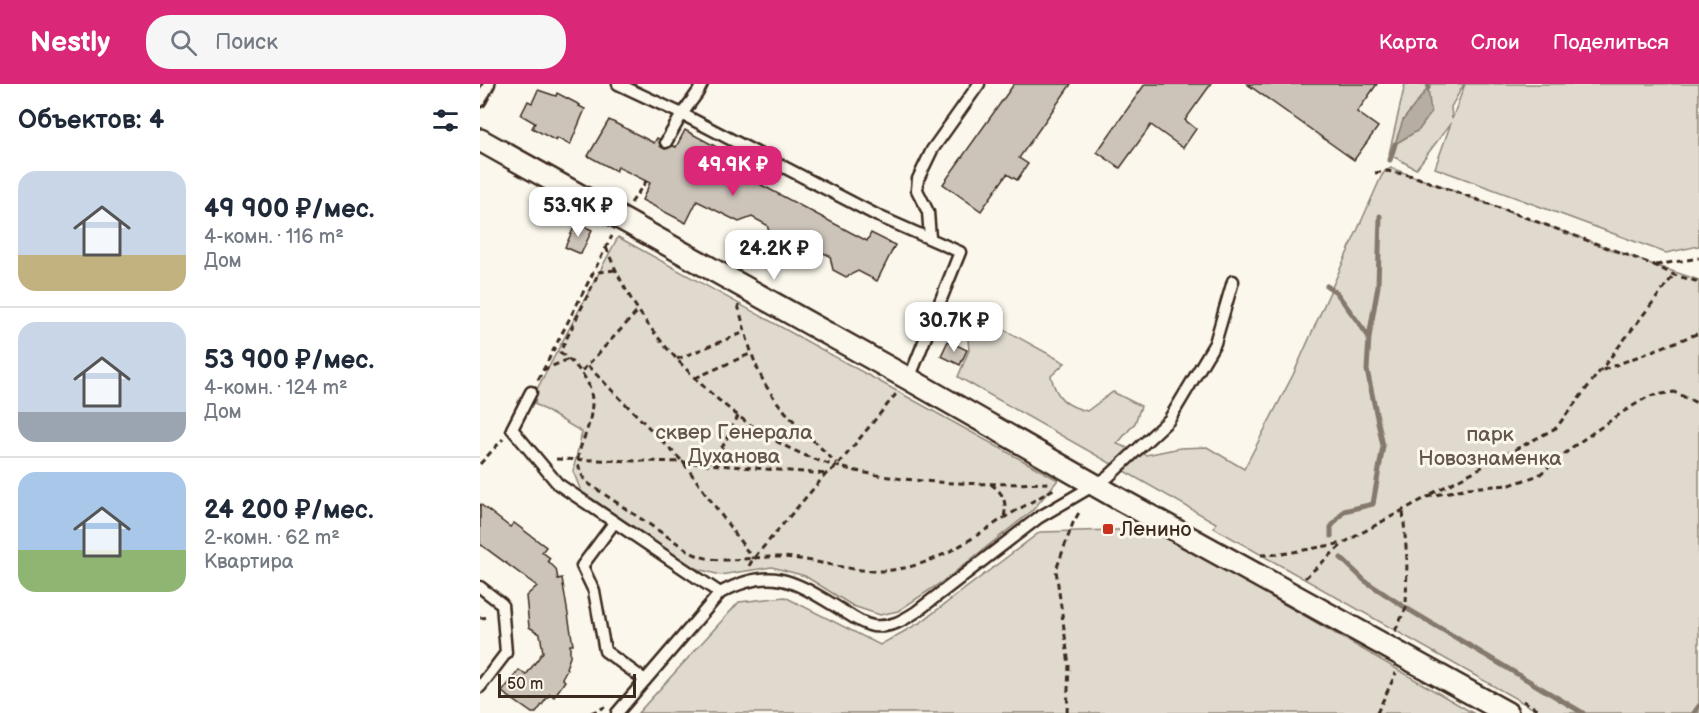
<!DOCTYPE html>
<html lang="ru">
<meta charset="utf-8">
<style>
:root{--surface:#fff;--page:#f6f6f7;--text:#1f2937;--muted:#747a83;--line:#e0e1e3;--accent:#db2777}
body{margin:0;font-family:"Balsamiq Sans",sans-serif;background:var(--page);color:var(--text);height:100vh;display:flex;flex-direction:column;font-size:22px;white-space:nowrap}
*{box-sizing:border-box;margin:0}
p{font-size:20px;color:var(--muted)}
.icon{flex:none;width:33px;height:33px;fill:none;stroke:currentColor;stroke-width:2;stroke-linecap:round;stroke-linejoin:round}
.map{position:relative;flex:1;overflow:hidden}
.drawer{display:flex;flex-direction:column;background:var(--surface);width:480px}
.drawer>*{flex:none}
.scale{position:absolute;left:18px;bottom:15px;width:138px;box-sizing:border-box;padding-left:6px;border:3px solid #3b2a1e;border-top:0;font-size:16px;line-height:21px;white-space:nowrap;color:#3b2a1e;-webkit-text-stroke:4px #fbf7ec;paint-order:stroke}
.price{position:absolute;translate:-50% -51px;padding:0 14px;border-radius:12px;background:#fff;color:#222;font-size:20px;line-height:39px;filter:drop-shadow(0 2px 3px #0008)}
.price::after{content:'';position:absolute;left:50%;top:36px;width:18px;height:14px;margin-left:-9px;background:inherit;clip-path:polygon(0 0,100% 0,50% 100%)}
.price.current{background:var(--accent);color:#fff}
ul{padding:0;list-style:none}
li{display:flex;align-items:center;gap:18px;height:150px;padding:0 18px}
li+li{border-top:2px solid var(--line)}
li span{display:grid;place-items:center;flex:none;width:168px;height:120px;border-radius:18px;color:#555}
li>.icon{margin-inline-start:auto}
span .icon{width:72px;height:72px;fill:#fffc;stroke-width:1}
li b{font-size:26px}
h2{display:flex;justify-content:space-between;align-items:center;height:72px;padding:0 18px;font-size:26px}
header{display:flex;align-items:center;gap:36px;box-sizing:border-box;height:84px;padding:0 30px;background:var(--accent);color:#fff}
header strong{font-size:28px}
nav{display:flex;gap:33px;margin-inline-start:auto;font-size:21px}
.search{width:420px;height:54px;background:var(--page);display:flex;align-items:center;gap:15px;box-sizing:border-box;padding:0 21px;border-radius:24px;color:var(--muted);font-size:22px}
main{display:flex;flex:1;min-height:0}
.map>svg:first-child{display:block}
.green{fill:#dfd9ce;stroke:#8d8276;stroke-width:1.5}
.water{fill:#b6aea2;stroke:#85796d;stroke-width:1.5}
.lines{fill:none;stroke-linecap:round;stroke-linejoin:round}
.stream{stroke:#85796d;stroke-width:5}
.building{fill:#ccc4b9;stroke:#3b2a1e;stroke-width:1.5}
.service-casing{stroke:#3b2a1e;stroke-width:15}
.minor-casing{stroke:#3b2a1e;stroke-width:26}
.path{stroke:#3b2a1e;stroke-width:3;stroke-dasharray:6 4.5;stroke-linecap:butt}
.service{stroke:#fbf7ec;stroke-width:10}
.minor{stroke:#fbf7ec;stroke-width:21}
.poi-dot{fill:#c8321e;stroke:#fbf7ec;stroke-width:2}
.labels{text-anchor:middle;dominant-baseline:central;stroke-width:6;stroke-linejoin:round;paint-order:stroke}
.park-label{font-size:21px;fill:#64564a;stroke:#fbf7ec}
.poi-label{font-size:21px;fill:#3b2a1e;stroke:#fbf7ec;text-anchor:start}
</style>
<header>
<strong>Nestly</strong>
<div class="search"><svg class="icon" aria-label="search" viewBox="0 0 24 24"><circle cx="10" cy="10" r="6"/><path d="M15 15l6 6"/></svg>Поиск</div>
<nav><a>Карта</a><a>Слои</a><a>Поделиться</a></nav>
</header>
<main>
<section class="drawer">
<h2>Объектов: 4<svg class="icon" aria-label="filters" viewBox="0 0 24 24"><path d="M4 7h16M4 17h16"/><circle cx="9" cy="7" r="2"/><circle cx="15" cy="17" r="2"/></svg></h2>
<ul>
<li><span style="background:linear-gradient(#c9d6e8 70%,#c2b280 0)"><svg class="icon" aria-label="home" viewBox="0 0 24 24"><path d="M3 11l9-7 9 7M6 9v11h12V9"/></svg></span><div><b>49 900 ₽/мес.</b><p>4-комн. · 116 m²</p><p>Дом</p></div></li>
<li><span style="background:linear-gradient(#c9d6e8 75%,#9aa5b1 0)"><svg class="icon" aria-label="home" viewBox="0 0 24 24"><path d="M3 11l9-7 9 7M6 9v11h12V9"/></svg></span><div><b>53 900 ₽/мес.</b><p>4-комн. · 124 m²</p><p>Дом</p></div></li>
<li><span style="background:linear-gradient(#a9c7e8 65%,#8fb573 0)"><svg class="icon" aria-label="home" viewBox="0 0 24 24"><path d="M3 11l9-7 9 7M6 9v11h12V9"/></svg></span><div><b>24 200 ₽/мес.</b><p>2-комн. · 62 m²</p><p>Квартира</p></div></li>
</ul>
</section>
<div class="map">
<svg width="1219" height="629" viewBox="0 0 1219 629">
<rect width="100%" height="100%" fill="#fbf7ec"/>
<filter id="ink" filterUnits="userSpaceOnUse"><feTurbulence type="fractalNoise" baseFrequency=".0167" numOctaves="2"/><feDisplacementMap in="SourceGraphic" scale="12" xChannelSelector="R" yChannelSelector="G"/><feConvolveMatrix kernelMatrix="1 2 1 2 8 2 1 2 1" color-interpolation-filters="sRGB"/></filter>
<g filter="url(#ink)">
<!-- green -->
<g class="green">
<polygon points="925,0 984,0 971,23 972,35 985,0 1219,0 1219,162 1186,169 955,84 971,39 936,85 909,70"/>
<path d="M911 84 1174 181 1219 196V629H1061L734 444 736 439 478 293 489 266 487 245 494 229 585 279 571 292C576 314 586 322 607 327L633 308 661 322 655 339 637 360 666 371 700 364 727 363 764 385 813 291 901 93 905 87Z"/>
<polygon points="138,153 578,396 552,427 465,496 418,527 400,531 373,522 325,492 292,483 240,491 214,484 101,407 93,387 102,348 55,320 56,307"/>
<polygon points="674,445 993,629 158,629 259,518 305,513 400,561 441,538 560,448"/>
</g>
<!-- water -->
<polygon class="water" points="948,4 951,29 939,46 915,60 923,36"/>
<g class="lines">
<!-- stream -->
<g class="stream">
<polyline points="948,4 949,0"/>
<polyline points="910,76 915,60"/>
<polyline points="847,202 856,208 889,253 887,286 903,362 893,420 864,427 851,443 851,452"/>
<polyline points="889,253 898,202 900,132"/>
<polyline points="861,474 885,497 926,524 1103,629"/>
<polyline points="1214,629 1219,622"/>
</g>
</g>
<!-- building -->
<g class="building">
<polygon points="534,0 591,0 539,74 548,80 537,96 527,90 501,127 463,100"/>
<polygon points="665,0 731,0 705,36 716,45 703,64 671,41 640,84 617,68"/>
<polygon points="767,0 897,0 877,28 898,43 874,76"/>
<polygon points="58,6 76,12 77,9 100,21 99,22 105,25 90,61 77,54 76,57 52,44 55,39 41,31 48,17 52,19"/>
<polygon points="129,36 174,59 177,54 179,55 180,62 185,65 193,62 196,63 205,46 244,67 238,78 387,157 391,149 415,161 397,197 378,187 366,193 353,186 350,172 333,164 320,169 291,154 287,141 272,133 259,138 217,117 206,139 162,116 170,99 138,83 136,87 108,72"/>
<polygon points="96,139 112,146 101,170 85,163"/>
<polygon points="468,257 487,266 480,281 461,272"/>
<polygon points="0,420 30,443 34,439 66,463 62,468 70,474 68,477 76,485 78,495 82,494 93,561 90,561 90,573 86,584 87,585 82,594 85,597 74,613 70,610 56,629 52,629 22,608 39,586 46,591 63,568 60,550 49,543 46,512 57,502 0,460"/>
</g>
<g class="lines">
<defs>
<g id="service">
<polyline points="138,0 202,30 398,132 480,168 429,295"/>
<polyline points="0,17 9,0"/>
<polyline points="186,58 202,30 218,8 222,0"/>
<polyline points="450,154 448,128 437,106 438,95 452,66 499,0"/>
<polyline points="51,308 32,345 78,400 240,509"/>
<polyline points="134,439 102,482 114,507 125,567 165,596"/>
<polyline points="0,503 22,520 26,569 0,603"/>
<path d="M137 629 240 509C292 481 314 497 360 525 370 531 381 540 393 542 410 544 422 537 436 528L558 434 628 393 689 336 735 259 753 197"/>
</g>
<polyline id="minor" points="0,56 429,295 641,416 1027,629"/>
</defs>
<!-- service casing -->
<use href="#service" class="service-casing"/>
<!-- minor casing -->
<use href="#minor" class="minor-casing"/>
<!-- path -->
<g class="path">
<polyline points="895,89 907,87 933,92 1174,181 1194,191 1219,198"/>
<polyline points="151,119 167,96"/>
<path d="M126 163C146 214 171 249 209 288 247 327 295 364 349 380 421 401 496 401 571 399"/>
<polyline points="1176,181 1219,174"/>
<path d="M135 186 119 188 80 268C111 293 119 310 106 349 103 357 98 368 98 376 98 384 102 392 106 398L212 469C238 482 265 473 293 473 326 472 363 487 397 487 448 486 482 461 522 435 540 424 559 414 577 403"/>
<path d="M258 221C266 250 273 283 290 308 308 335 335 357 357 380"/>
<polyline points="197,275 265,248"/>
<polyline points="108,282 203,378 273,475"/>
<polyline points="63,286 89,275"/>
<polyline points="1123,286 1219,249"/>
<polyline points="102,287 158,227"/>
<polyline points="215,294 272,269"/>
<polyline points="58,296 132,152"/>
<polyline points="76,375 203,378 346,390"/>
<polyline points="0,380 23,355"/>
<polyline points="227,380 243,362 258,332"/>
<path d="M511 400C524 410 527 418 524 434"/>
<polyline points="951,410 1076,344 1194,191"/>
<polyline points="781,471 802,470 863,459"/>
<polyline points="269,482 273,475 346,390 358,381 416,310"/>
<polyline points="825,494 865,458 947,413 988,404 1030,401 1059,391 1094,362 1143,328 1169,312 1194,308 1219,320"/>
<polyline points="0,534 10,533"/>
<polyline points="915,547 926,524 927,475 923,427"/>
<polyline points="1043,617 1065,629"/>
<polyline points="111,629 125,623"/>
<polyline points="587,629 589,581 576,486 593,439 601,425"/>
<polyline points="897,629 916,589"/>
</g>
<!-- service -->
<use href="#service" class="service"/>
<!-- minor -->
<use href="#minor" class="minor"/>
</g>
</g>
<!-- markers -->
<rect class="poi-dot" x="622" y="439" width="12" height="12" rx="3"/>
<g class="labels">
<!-- park labels -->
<g class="park-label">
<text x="254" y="348">сквер Генерала<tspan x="254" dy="24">Духанова</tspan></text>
<text x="1010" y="350">парк<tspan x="1010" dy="24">Новознаменка</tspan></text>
</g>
<!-- poi labels -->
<g class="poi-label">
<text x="640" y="445">Ленино</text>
</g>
</g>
</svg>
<div class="scale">50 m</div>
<b class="price current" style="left:253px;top:113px">49.9K ₽</b>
<b class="price" style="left:98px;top:154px">53.9K ₽</b>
<b class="price" style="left:294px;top:197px">24.2K ₽</b>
<b class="price" style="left:474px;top:269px">30.7K ₽</b>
</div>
</main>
